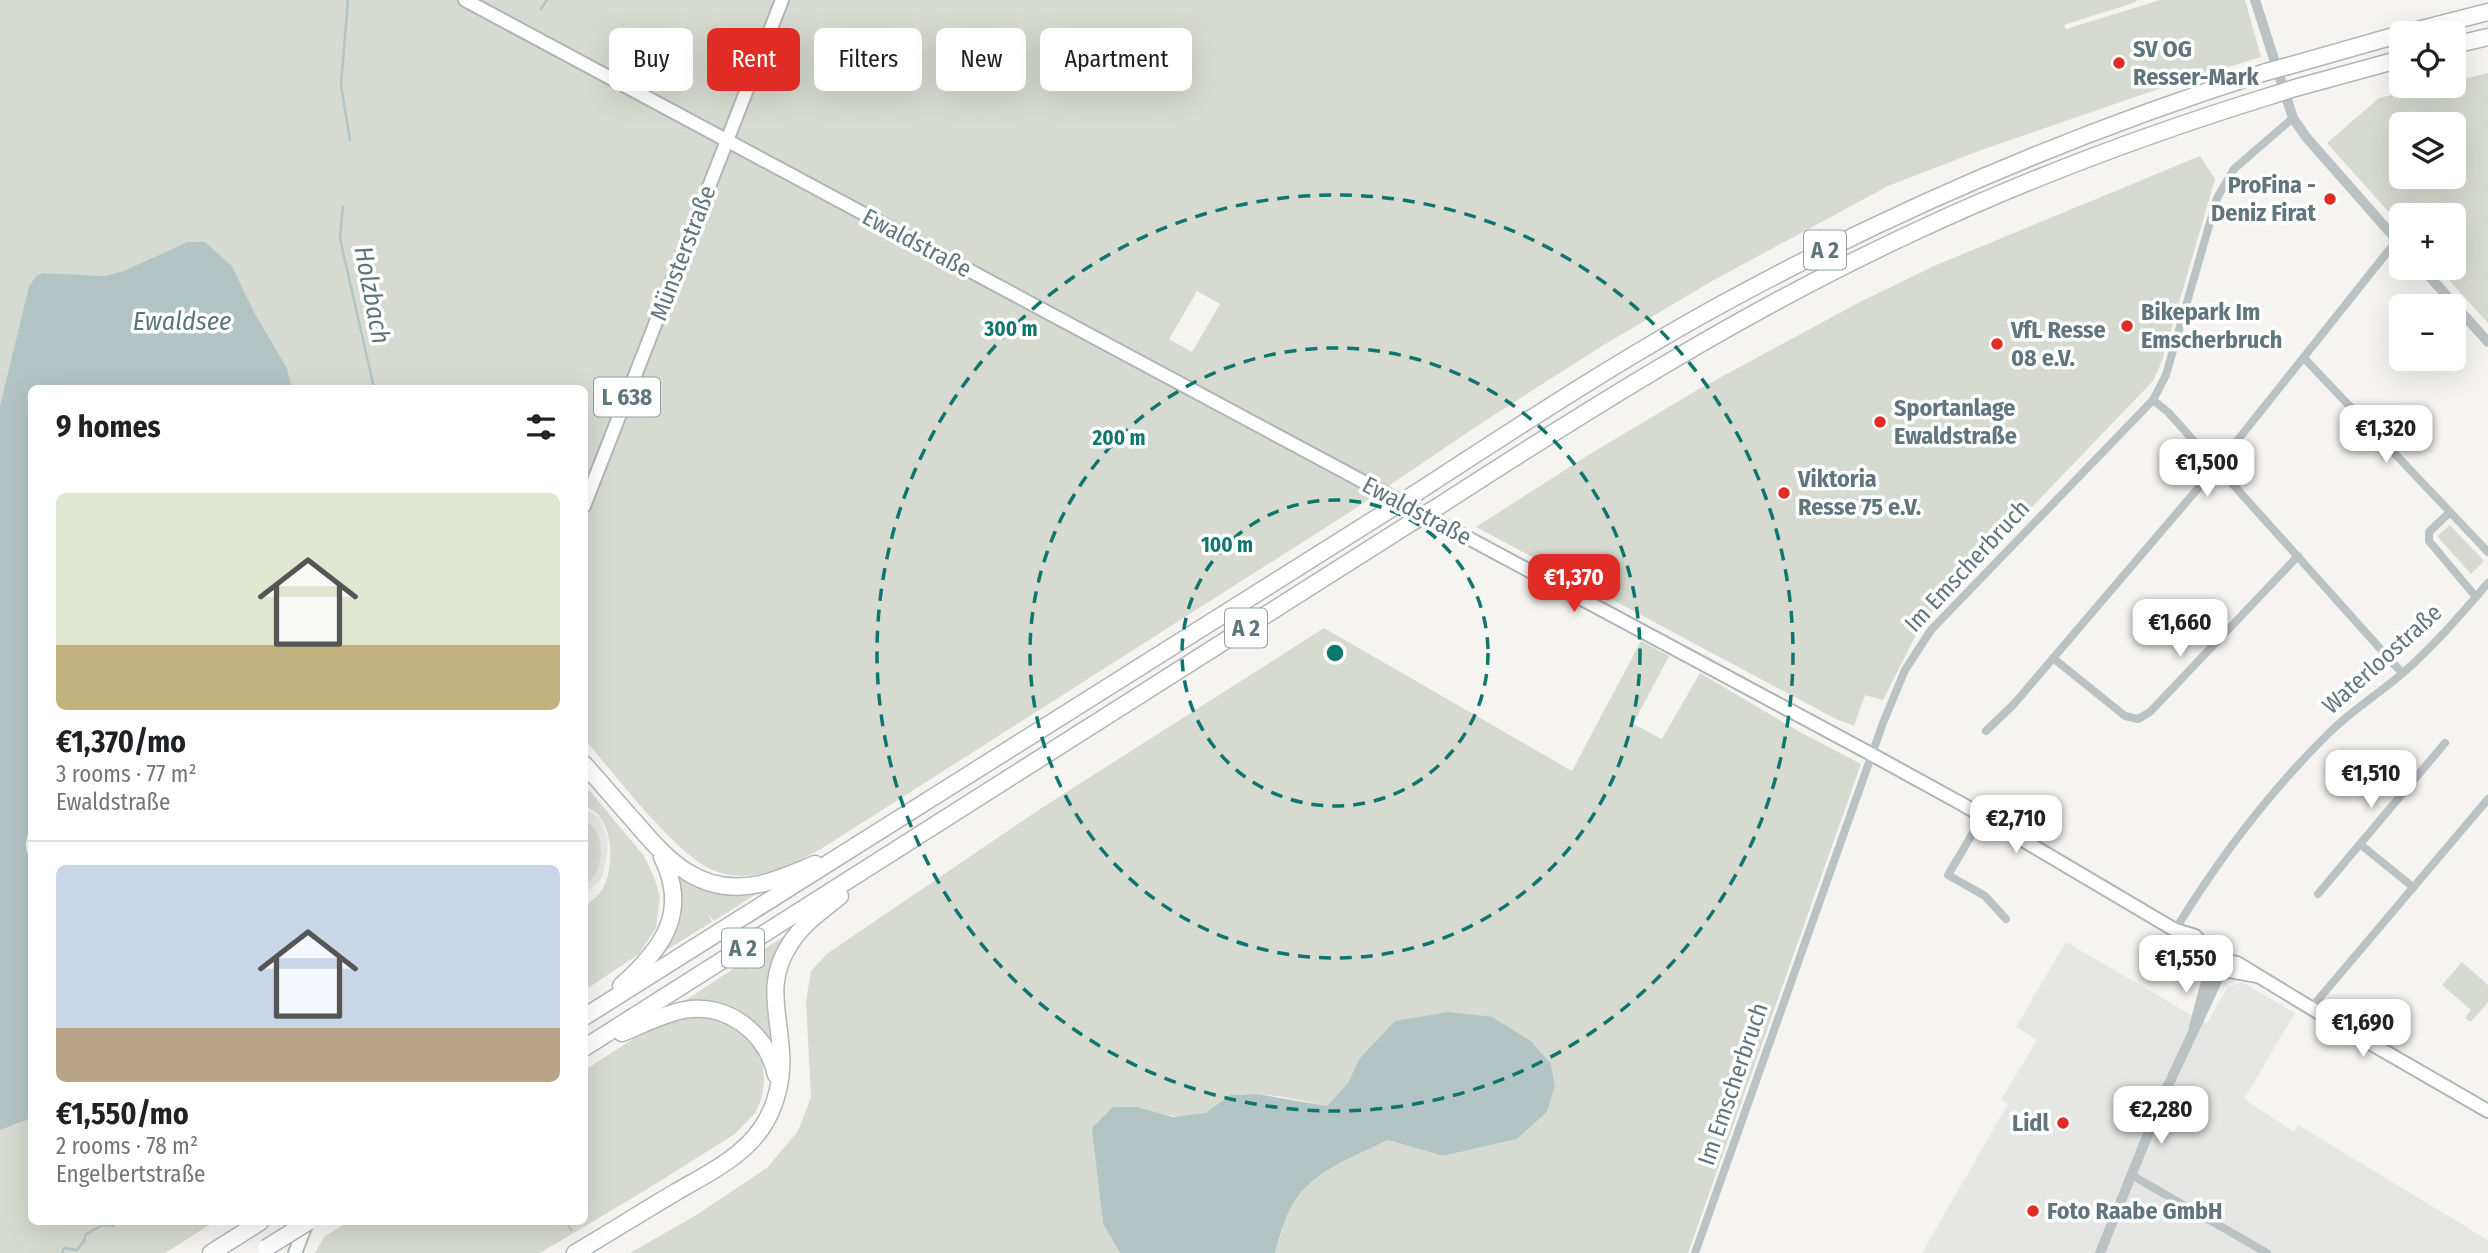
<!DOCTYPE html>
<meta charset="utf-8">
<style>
:root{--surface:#fff;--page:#f2f2f2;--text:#202124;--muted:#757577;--line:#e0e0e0;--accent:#e12c26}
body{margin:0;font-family:"Fira Sans Condensed",sans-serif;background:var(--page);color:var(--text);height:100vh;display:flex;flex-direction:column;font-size:26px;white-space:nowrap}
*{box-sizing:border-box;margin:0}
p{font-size:23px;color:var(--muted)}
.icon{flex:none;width:38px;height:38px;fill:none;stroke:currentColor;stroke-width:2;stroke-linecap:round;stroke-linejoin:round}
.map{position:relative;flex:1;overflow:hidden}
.sheet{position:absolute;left:28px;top:385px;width:560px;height:840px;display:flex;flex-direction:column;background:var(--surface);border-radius:10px;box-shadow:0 7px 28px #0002}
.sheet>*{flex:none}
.hud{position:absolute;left:609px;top:28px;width:665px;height:63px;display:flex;gap:14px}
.controls{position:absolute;left:2389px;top:21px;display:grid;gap:14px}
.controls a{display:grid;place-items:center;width:77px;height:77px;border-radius:10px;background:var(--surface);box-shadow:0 7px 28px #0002;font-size:35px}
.price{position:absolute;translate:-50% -60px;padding:0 16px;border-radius:14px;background:#fff;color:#222;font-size:23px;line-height:46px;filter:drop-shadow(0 2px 4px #0008)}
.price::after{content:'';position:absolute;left:50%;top:42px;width:21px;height:16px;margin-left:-10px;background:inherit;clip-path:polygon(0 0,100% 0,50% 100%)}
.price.on{background:var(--accent);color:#fff}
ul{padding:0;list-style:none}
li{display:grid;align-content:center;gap:14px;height:371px;padding:0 28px}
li+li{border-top:2px solid var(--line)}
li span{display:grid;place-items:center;height:217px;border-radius:10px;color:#555}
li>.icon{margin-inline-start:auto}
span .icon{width:126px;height:126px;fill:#fffc;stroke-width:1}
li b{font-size:30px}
h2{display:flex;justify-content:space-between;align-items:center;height:84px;padding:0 28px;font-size:30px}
.pill{padding:0 24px;border-radius:10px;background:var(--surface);box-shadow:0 7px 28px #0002;font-size:24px;line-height:63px}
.pill.on{background:var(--accent);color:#fff}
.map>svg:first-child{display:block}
.built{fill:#e6e6e5}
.green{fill:#d6dad0;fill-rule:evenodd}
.water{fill:#b3c4c5}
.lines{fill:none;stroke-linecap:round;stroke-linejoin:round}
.stream{stroke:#b3c4c5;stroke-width:2.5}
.secondary-casing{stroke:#aeb6b8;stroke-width:16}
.primary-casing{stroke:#b1b7b9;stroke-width:16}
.motorway-casing{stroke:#b1b6b8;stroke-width:19}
.minor{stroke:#bbc2c4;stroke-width:8}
.tertiary{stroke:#bbc2c4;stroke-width:10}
.secondary{stroke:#fff;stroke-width:12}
.primary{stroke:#fff;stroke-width:12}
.motorway{stroke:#fff;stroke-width:16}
.motorway-bridge-casing{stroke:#b1b6b8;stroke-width:19;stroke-linecap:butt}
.motorway-bridge{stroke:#fff;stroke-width:16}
.ring{fill:none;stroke:#0f766e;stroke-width:3.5;stroke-dasharray:12 9}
.poi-dot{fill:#e12c26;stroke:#fff;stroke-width:2.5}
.labels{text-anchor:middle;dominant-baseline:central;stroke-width:7;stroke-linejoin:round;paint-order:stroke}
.shield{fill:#fff;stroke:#909fa3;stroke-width:2}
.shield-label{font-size:23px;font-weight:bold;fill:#60767c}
.poi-label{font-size:24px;font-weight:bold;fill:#60767c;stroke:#fff;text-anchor:start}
.street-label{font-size:24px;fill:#60767c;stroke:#fff}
.water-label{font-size:26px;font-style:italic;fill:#5b7678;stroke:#fff}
.centre{fill:#0f766e;stroke:#fff;stroke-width:3.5}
.ring-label{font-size:21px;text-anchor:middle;font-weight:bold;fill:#0f766e;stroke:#fff;stroke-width:7;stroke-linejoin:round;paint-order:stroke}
</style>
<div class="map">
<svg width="2488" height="1253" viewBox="0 0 2488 1253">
<rect width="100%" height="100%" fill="#f5f4f1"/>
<!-- built -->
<g class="built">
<polygon points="584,808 600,818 607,838 608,848 603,874 598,883 585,894"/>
<polygon points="2066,942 2207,1024 2227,988 2242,982 2295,1013 2244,1099 2294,1132 2298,1125 2488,1240 2488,1253 1922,1253 2008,1104 2001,1100 2037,1040 2016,1027"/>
</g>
<!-- green -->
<g class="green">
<path d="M0 0H2137L2136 2 2064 25 2066 29 2160 0H2245L2261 57 2176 83 1984 149 1888 186 1714 280 1602 346 1480 424 1353 510 821 849C790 865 755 884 718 872 680 861 613 772 585 740L584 388H292L287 368 254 312 232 266 187 242 126 270 105 276 43 273 36 276 29 286 0 405ZM1197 291 1220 304 1192 352 1169 339Z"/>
<path d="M2488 73V323L2438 268H2454V215H2401V226L2327 143 2379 98 2432 86H2454V81ZM2401 124H2454V177H2401Z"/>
<polygon points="2200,156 2215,179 2162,361 2153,381 1934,609 1917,633 1883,700 1865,695 1854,726 1836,719 1476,527 1590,454 1699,389 1860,302 1934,266"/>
<polygon points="2450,525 2484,561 2471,574 2437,536"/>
<path d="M1324 628 1572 771 1641 641 1669 656 1633 724 1662 739 1700 673 1798 731 1861 764 1688 1253H1275C1281 1237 1285 1216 1294 1202 1315 1170 1356 1156 1388 1140L1443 1156 1517 1139 1547 1112 1555 1086 1551 1064 1531 1041 1395 1022 1359 1059 1348 1083 1327 1106C1297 1100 1264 1091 1234 1095 1223 1096 1217 1108 1207 1113 1186 1122 1157 1113 1137 1107L1097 1161 1103 1224 1120 1253H630L698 1214 767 1168 798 1131 811 1097 806 1001 811 971 828 953 1040 809Z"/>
<path d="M585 785 644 856 654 877 660 896 656 928 639 954 585 990V904C614 895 616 842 602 820 599 813 591 809 585 806Z"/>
<path d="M585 820C607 835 605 870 585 886Z"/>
<polygon points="673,873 764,889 714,921 707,913 712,922 663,952 662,951"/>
<polygon points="791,932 784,944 777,1051 759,1032 680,1004 745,961 751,970 752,968 747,960"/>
<polygon points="2462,962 2488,985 2488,1002 2471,1022 2465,1018 2471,1010 2442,985"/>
<polygon points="699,1015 729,1024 741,1031 757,1050 763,1065 764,1082 762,1097 756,1112 735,1134 644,1191 540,1253 315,1253 325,1236 348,1222 584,1222 585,1070 656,1024"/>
<polygon points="0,1110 12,1126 31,1118 32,1222 214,1222 165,1253 0,1253"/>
</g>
<!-- water -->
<g class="water">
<path d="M187 242H205L232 266 254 312 287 368 292 388H32V826C26 840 22 846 32 860V1118L0 1130V405L29 286 36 276 43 273 105 276 126 270Z"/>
<path d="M1448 1012 1492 1017 1531 1041 1551 1064 1555 1086 1547 1112 1517 1139 1443 1156 1388 1140C1356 1156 1314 1170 1294 1202 1285 1216 1280 1237 1275 1253H1120L1103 1224 1092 1128 1113 1107H1137L1173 1117 1206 1113 1230 1095 1257 1094 1327 1106 1348 1083 1359 1059 1395 1021Z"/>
</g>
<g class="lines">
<!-- stream -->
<g class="stream">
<polyline points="348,0 341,85 350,140"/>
<polyline points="541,9 547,0"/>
<polyline points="343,207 340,237 343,252 374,388"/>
<polyline points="567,1222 571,1230"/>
<polyline points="62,1253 64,1248 77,1250 84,1241 86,1234 103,1225 113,1226 114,1222"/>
</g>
<defs>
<g id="secondary">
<polyline points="465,0 1871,754 1962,804 2175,930 2199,953 2207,967 2257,976"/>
<polyline points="2179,931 2195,936 2217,959 2237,963 2344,1028 2488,1111"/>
</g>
<g id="primary">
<polyline points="584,506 782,0"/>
<polyline points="295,1253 307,1222"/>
</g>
<g id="motorway">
<polyline points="2406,33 2488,12"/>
<polyline points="2454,45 2488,37"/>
<polyline points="2288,66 2401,34"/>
<polyline points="2295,88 2401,59"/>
<path d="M1416 493C1516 428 1616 362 1722 304 1896 209 2077 132 2266 72"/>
<path d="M1439 506C1592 407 1746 310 1912 233 2029 178 2150 133 2273 95"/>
<path d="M584 764C601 783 617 802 634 821 668 861 701 897 760 884 779 880 798 871 815 864"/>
<path d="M621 986C662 949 690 913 662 857"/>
<polyline points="584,1017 1386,512"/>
<path d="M622 1033C642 1025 663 1014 684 1010 727 1002 767 1033 776 1075"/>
<polyline points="584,1048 1409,524"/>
<polyline points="211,1253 260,1222"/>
<path d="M575 1253C609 1233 642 1212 676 1192 705 1175 741 1158 761 1129 776 1108 783 1078 781 1053 779 1012 765 982 790 944 802 924 823 910 840 896"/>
</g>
</defs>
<!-- secondary casing -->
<use href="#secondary" class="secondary-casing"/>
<!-- primary casing -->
<use href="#primary" class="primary-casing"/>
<!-- motorway casing -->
<use href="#motorway" class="motorway-casing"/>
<!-- minor -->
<g class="minor">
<polyline points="2304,358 2488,552"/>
<polyline points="2153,400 2168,412 2402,673"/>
<polyline points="2450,512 2429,532 2429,541 2476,597"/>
<polyline points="2053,658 2125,716 2138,719 2150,712 2298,556"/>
<polyline points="1986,731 2014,704 2217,466 2397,240"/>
<polyline points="1983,816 1948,875 1985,896 2006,919"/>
<polyline points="2361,845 2413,887"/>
<polyline points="2318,894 2445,743"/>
<path d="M2175 930C2219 858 2269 792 2329 733 2352 710 2380 693 2404 672 2435 645 2461 614 2488 583"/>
<polyline points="2312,1007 2488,799"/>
<polyline points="2133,1176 2267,1253"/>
<polyline points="1695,1253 1883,723 1905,670 1931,630 2153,400 2166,375 2217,198 2234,169 2293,118"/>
</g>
<!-- tertiary -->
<g class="tertiary">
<polyline points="2255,0 2293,118 2306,137 2401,245"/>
<polyline points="2422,268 2488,342"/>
<polyline points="2100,1253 2165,1092 2217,981 2220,970 2217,959 2207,967 2207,978 2194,1027"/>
</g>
<!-- secondary -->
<use href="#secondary" class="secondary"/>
<!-- primary -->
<use href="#primary" class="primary"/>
<!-- motorway -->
<use href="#motorway" class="motorway"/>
<defs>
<g id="motorway-bridge">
<polyline points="2266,72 2288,66"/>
<polyline points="2273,95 2295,88"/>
<polyline points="1386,512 1416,493"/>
<polyline points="1409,524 1439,506"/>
<polyline points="266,1248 308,1222"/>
</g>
</defs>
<!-- motorway-bridge casing -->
<use href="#motorway-bridge" class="motorway-bridge-casing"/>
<!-- motorway-bridge -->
<use href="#motorway-bridge" class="motorway-bridge"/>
</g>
<!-- distance rings -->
<g class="ring">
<circle cx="1335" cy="653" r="153"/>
<circle cx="1335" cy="653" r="305"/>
<circle cx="1335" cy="653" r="458"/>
</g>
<!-- markers -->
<g class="poi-dot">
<circle cx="2119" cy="63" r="7"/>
<circle cx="2330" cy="199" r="7"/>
<circle cx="2127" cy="326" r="7"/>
<circle cx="1997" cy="344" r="7"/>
<circle cx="1880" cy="422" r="7"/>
<circle cx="1784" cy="493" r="7"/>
<circle cx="2063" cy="1123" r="7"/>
<circle cx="2033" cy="1211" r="7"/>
</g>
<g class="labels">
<!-- shield labels -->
<g class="shield">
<rect x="1804" y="230.5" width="42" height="39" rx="5"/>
<rect x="594" y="377.5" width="66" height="39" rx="5"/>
<rect x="1225" y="608.5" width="42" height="39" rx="5"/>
<rect x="722" y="928.5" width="42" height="39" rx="5"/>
</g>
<g class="shield-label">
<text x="1825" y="250">A 2</text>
<text x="627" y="397">L 638</text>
<text x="1246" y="628">A 2</text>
<text x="743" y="948">A 2</text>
</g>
<!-- poi labels -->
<g class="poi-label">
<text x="2133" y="49">SV OG<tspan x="2133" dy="28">Resser-Mark</tspan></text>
<text x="2316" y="185" text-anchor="end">ProFina -<tspan x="2316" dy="28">Deniz Firat</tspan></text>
<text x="2141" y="312">Bikepark Im<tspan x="2141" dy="28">Emscherbruch</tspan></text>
<text x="2011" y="330">VfL Resse<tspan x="2011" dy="28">08 e.V.</tspan></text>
<text x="1894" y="408">Sportanlage<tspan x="1894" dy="28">Ewaldstraße</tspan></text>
<text x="1798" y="479">Viktoria<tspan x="1798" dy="28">Resse 75 e.V.</tspan></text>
<text x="2049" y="1123" text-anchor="end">Lidl</text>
<text x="2047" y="1211">Foto Raabe GmbH</text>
</g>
<!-- street labels -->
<g class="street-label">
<text transform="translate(917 243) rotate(28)">Ewaldstraße</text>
<text transform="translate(683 253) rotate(-69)">Münsterstraße</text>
<text transform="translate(1417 511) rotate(28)">Ewaldstraße</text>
<text transform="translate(1967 566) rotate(-47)">Im Emscherbruch</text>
<text transform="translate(2382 659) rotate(-42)">Waterloostraße</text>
<text transform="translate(1733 1084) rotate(-71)">Im Emscherbruch</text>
</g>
<!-- water labels -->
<g class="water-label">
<text transform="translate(372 295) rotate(79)">Holzbach</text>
<text x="182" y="321">Ewaldsee</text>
</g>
</g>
<circle cx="1335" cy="653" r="10" class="centre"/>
<g class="ring-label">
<text x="1011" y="336">300 m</text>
<text x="1119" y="445">200 m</text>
<text x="1227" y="552">100 m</text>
</g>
</svg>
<div class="controls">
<a><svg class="icon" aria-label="locate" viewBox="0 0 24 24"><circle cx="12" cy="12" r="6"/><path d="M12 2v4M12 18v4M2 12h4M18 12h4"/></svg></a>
<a><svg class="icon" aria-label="layers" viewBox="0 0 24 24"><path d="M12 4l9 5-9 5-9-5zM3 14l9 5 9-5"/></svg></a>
<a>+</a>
<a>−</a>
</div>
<b class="price" style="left:2386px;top:465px">€1,320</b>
<b class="price" style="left:2207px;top:499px">€1,500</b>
<b class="price on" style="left:1574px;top:614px">€1,370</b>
<b class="price" style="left:2180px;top:659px">€1,660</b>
<b class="price" style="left:2371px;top:810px">€1,510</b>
<b class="price" style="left:2016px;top:855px">€2,710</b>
<b class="price" style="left:2186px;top:995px">€1,550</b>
<b class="price" style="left:2363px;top:1059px">€1,690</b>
<b class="price" style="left:2161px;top:1146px">€2,280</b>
<div class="hud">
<a class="pill">Buy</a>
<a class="pill on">Rent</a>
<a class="pill">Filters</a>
<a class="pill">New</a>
<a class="pill">Apartment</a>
</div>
<section class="sheet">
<h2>9 homes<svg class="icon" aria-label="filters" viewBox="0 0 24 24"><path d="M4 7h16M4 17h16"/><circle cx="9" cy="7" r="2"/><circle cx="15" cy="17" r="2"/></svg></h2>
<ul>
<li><span style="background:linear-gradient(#dfe7d0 70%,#c2b280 0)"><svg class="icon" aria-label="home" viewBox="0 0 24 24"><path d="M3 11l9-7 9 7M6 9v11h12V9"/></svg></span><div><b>€1,370/mo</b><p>3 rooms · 77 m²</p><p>Ewaldstraße</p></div></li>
<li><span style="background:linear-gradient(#c9d6e8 75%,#b9a48a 0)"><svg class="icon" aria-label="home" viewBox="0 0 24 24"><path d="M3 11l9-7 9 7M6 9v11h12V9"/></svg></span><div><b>€1,550/mo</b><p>2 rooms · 78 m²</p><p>Engelbertstraße</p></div></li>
</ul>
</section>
</div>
